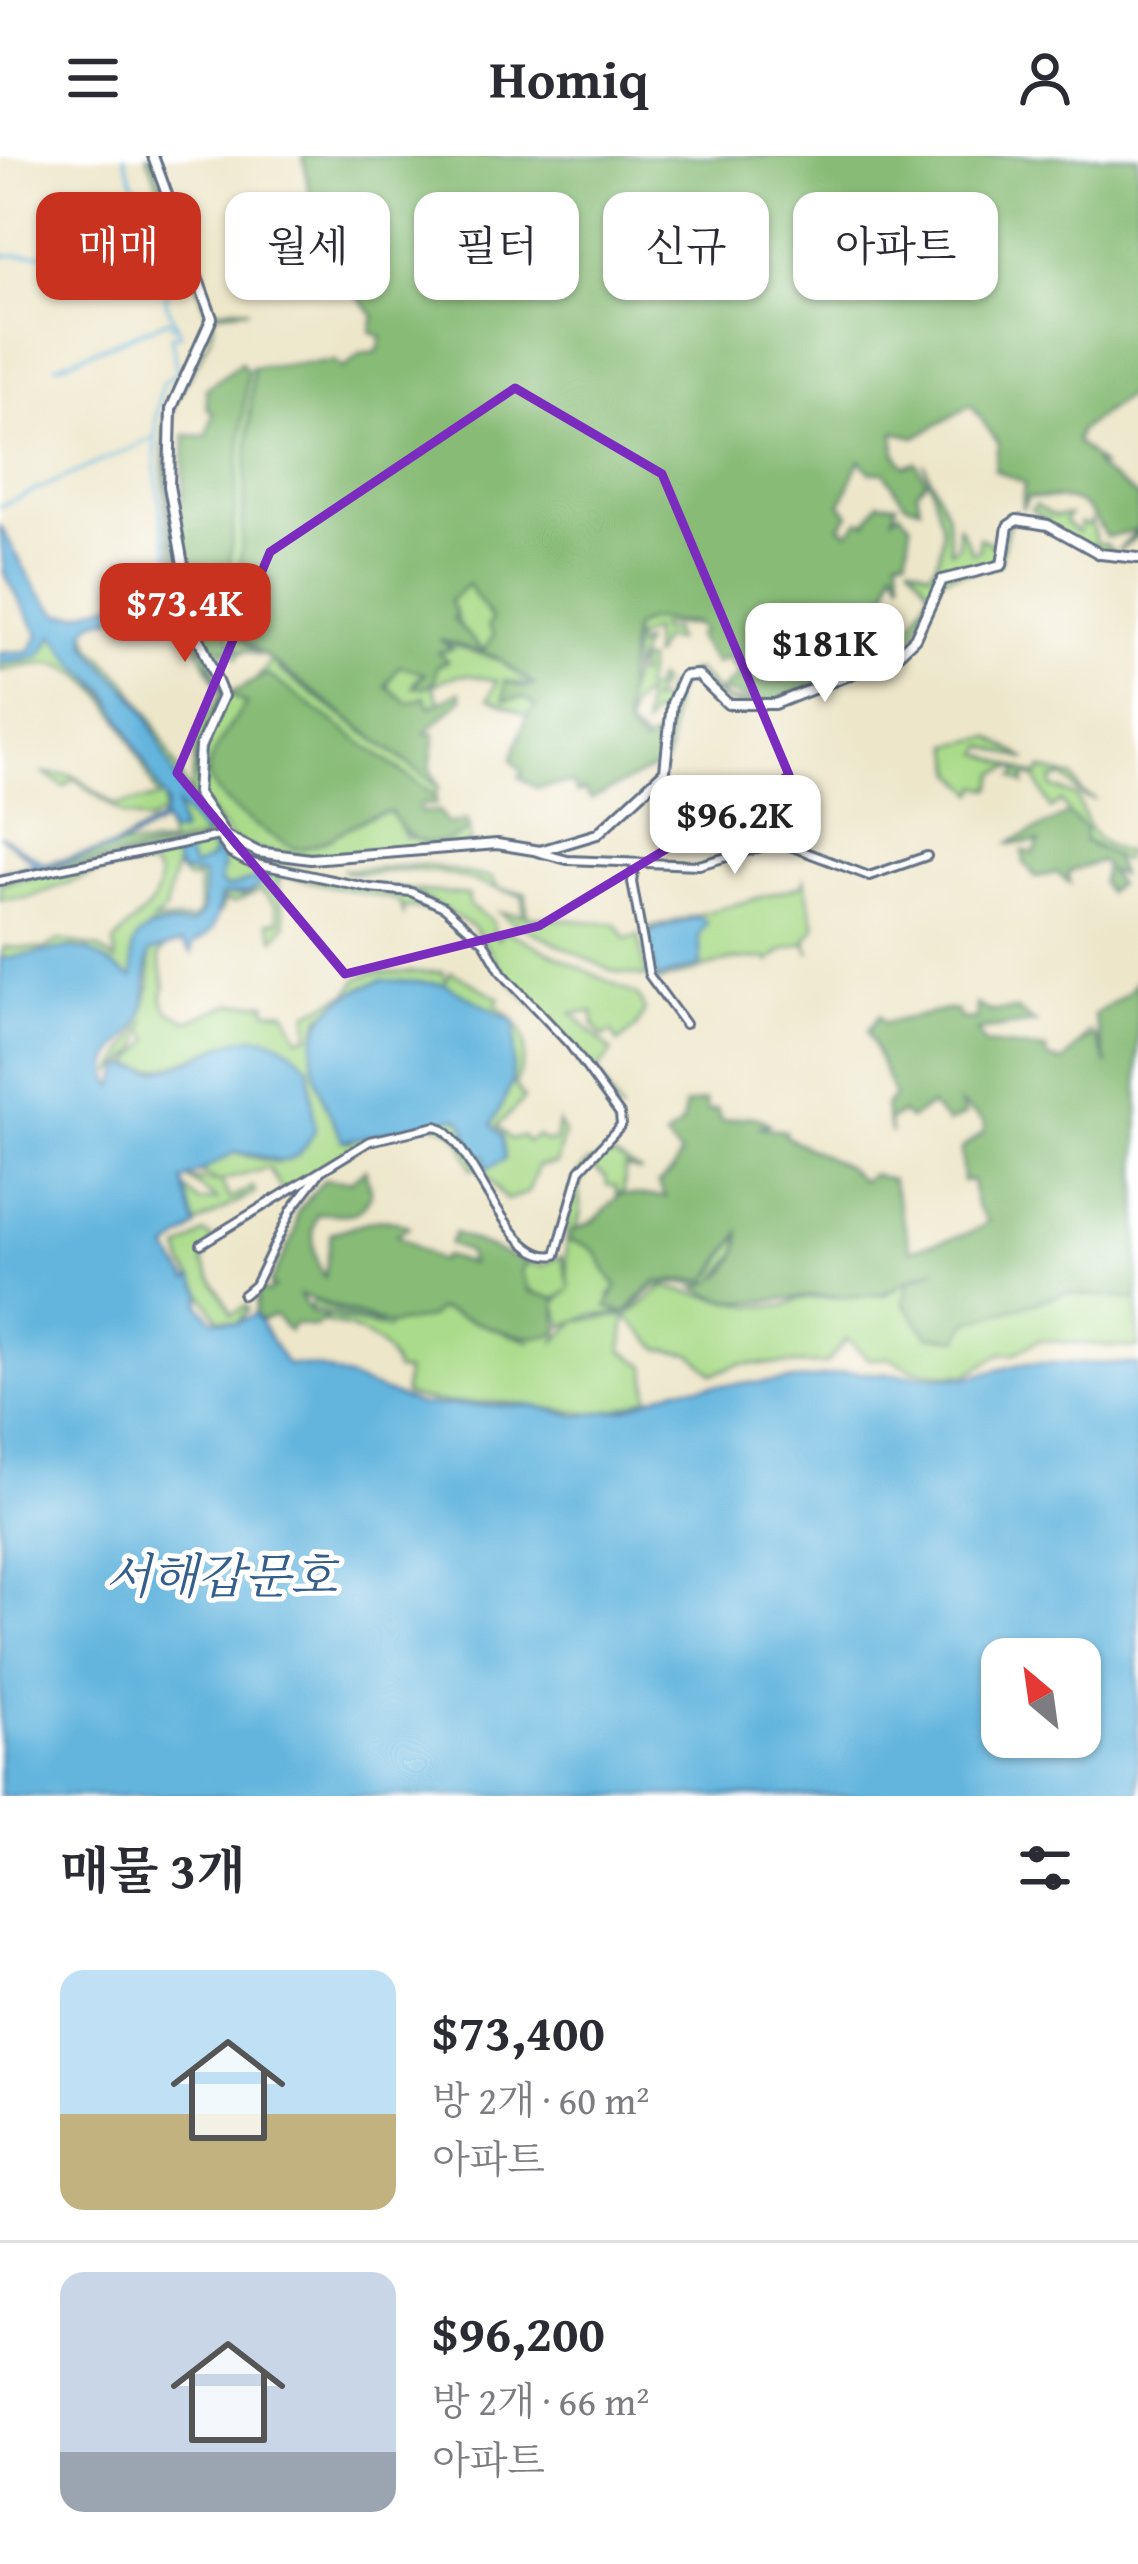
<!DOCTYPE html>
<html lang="ko">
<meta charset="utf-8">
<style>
:root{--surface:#fff;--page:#f2f2f3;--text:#2b2b33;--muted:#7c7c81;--line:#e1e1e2;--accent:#c8321e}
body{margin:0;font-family:"Gentium Book Plus","Noto Serif KR",serif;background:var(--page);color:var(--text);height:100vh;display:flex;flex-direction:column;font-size:45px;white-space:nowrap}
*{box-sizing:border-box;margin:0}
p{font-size:39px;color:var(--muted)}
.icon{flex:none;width:66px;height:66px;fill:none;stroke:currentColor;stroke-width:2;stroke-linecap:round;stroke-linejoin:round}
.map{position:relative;height:1640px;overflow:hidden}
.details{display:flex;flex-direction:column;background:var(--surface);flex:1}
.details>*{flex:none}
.banner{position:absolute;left:36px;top:36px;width:1068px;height:108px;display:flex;gap:24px}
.needle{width:78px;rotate:331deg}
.fabs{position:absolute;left:981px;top:1482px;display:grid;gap:24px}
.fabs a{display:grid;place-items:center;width:120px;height:120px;border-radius:24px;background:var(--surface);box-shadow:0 3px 9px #0004;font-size:60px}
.price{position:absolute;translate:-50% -102px;padding:0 27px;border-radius:24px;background:#fff;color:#222;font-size:39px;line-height:78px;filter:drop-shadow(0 3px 6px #0008)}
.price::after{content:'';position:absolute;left:50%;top:72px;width:36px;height:27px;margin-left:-18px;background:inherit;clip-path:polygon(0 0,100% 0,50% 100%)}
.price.current{background:var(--accent);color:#fff}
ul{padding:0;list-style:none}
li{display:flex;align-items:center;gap:36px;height:300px;padding:0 60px}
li+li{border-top:3px solid var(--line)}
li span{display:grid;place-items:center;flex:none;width:336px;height:240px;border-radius:24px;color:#555}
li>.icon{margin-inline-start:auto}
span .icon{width:144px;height:144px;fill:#fffc;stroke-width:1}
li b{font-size:51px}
h2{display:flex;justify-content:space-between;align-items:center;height:144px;padding:0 60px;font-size:51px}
.tag{padding:0 42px;border-radius:24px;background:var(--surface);box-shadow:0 3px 9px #0004;font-size:42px;line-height:108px}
.tag.current{background:var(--accent);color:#fff}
header{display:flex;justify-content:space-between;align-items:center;height:156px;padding:0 60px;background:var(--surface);font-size:54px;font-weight:700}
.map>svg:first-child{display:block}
.green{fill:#aadb8a;stroke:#628574;stroke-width:3;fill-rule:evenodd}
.forest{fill:#87bb76;stroke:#51756a;stroke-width:3;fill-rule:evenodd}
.water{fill:#63b5de;stroke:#3f729e;stroke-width:3;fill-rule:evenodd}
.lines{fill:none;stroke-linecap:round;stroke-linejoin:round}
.stream{stroke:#63b5de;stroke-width:3}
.minor-casing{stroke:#646f83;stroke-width:12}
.tertiary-casing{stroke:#646f83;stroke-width:14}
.minor{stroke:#fff;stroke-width:6}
.tertiary{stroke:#fff;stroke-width:8}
.marked{fill:none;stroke:#7b2cbf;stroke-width:9;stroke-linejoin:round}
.labels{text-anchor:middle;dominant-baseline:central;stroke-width:10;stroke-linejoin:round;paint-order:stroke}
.water-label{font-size:48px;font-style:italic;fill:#345e8b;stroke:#fff}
</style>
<header><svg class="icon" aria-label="menu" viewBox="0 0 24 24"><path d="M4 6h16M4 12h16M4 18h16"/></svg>Homiq<svg class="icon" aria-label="person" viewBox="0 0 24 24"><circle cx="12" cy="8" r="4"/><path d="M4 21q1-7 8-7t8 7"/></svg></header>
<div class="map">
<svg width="1138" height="1640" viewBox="0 0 1138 1640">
<rect width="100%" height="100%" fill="#fff"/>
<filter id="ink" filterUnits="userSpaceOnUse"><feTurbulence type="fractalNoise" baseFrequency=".00833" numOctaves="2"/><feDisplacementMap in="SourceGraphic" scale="24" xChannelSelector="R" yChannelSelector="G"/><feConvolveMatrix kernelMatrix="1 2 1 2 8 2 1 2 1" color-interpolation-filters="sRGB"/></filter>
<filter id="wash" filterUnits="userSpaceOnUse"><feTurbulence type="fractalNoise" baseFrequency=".004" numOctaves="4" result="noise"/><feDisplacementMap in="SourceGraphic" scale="48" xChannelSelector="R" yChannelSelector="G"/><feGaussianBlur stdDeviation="2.7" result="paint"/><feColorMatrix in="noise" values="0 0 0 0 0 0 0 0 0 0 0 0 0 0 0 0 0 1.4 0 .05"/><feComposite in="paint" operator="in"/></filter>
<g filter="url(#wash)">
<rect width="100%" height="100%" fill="#ede6c9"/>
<!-- green -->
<g class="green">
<path d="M147 0H152L211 162C198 189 177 219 171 247 152 336 188 458 222 540 194 607 184 610 220 676L211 681 0 724 121 691 170 688 165 666 181 672 176 647 203 679 205 672C171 643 166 585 139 547 124 525 94 509 85 482L86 474 92 491 126 525 153 564 191 641 196 578 220 539C214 521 203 506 197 488 175 425 154 321 167 256 174 224 195 191 209 161Z"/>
<path d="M235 151 249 153 214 157C215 192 185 219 174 251 155 312 186 430 206 489L239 495 229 485 228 428 247 214 253 211 236 478 260 500 244 493 237 502 225 495 213 510 225 536 239 534 229 538 246 548C237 559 210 601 208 613 203 639 274 683 296 693 334 690 354 659 391 656L406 682 444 684 469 673 471 688 309 701 257 694 232 683 203 646 197 621 203 584 227 539 224 537C217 516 205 498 198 477 178 412 159 325 172 257 179 222 218 192 212 155Z"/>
<path d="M924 307 946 356 951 394 958 390V368L973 397 979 394V382L1003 392 1010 363 1050 365 1031 354 1035 349 1054 360 1069 359 1065 366 1078 376 1080 367 1087 370 1091 364 1096 388H1105L1115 397C1080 399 1054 360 1015 363L1006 372 1000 408 942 421C925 440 924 470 907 488 897 498 788 544 769 548 756 550 735 551 723 544 712 539 705 525 697 516L686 517C660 545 682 601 655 621L665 601 664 562 653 558 644 570 645 538 630 551 628 572 644 584 641 589 627 573 622 556 632 518 633 472 655 461 699 469H660V475L672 474 675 485 662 483 653 502 652 475 636 482 637 492 644 485 633 518 639 519V504L647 505 644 533 652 534 657 523 661 527 650 546 660 543 665 559V534L689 515H697L727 545 766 548 786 542 899 484 901 490 930 434 909 407 930 416C956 379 934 348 924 307Z"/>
<polygon points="468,428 493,464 495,478 484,494 463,475 450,445"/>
<path d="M54 478 124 561 165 637 163 663 160 659 148 666 123 659 74 622 65 631 45 618 72 619 115 649 159 642C136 602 112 522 57 509 40 505 17 513 0 515V508L26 505 45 494Z"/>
<path d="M439 484 498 504 534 530 512 526 537 550 536 555 527 559 489 542 497 525C470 518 456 515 433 530L440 547 429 551 425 542 410 548 389 535V519L400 510 425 517 414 526 419 529 435 525Z"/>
<polygon points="271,506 284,510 278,513 438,630 435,640 267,518 256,524"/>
<path d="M991 581 1028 604 985 590 981 597 1038 620 1041 613 1073 621 1082 637 1096 644 1083 641 1064 621 1052 623V631L1077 641C1088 672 1092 687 1126 697L1123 705 1085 684 1061 645 1051 653 1035 622 1024 619 1025 628 1014 621 1020 616 1013 611 997 617 992 633 979 630 975 637 956 617 951 589Z"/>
<path d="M215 684 248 707 400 734 429 746 431 754 404 751 403 757 398 744 285 720 277 725 286 768 275 783 268 766 279 765 275 749 261 734 233 747 226 744 219 758 223 739H244L269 720 228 732 220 727 223 710 215 686 209 707 193 713 194 719H204V756L192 769C130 764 145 780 132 822L89 795 71 792 0 803 4 791 45 793 59 784 98 792 116 805 114 787C130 763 158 757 159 721L153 712C108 705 66 730 28 742 22 743 8 742 0 744V728ZM175 712 188 724 198 723 200 756 193 764 153 765 165 755Z"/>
<path d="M425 709 492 722 499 733 526 737 527 760 616 768 626 783 639 780 646 821 612 815 511 765 499 756 523 759V740C487 731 456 716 417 714 393 713 364 722 342 714Z"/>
<path d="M804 723 815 771 806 784 810 797 805 787 783 794 769 806 766 802 731 804 658 826 650 819 646 773 801 730ZM699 761 705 769 699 780 701 809 657 822 648 776Z"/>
<polygon points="369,730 468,739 470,750 492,765 497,783 506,775 638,840 645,854 636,872 618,887 612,876 603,881 594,869 593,856 572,857 612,896 597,915 622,958 568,883 512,827 473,771 411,734"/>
<path d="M167 789 159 800 165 831 162 842 167 854 188 865 231 848 266 847V854L285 855 299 882 309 879 308 857 348 837 359 822 372 817 442 816 446 825 451 816 500 842 496 849C529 873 531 895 515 929L524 943 498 970 510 983 523 980 527 986 537 980 545 986 555 985 558 967 564 977 556 1008 538 1010 528 1037 506 1044 479 1011 472 1013C466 999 462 981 448 973 407 948 318 1015 283 1037L269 1012 221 1025 230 1043 253 1031 255 1036 196 1069 183 1030 199 1046 217 1044 189 1023 219 1026 195 1014 234 997 278 1007 297 999 228 888C194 898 165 923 130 908L151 884 144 874 146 863 139 895 113 917 138 875 150 831V796ZM399 825 444 828 515 866 512 927 491 969 502 980 500 996 474 997 463 965 455 961 369 976 348 986C321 954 304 899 321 860L364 830Z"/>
<path d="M614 1000 642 1016 625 1011 624 1034 617 1040 616 1030 607 1029 606 1021 589 1009 578 1032 581 1057 571 1085C611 1092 597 1106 617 1131L609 1139 625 1156 655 1126 715 1117 740 1076 738 1096 715 1125C696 1131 673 1124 656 1131 644 1137 638 1152 626 1156 609 1162 593 1154 579 1164L629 1159 664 1131 753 1150H784L799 1143 885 1139 909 1124 905 1147 967 1167 1066 1137 1138 1144V1192L1039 1184 1014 1198 1002 1197 969 1218 948 1219 913 1214 890 1202 868 1203 847 1183 826 1208H739L713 1218 692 1198 660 1193 626 1160 622 1194 646 1210 649 1241C595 1268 566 1253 513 1247 478 1244 445 1251 411 1241L404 1238 406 1216 396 1215C386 1183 352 1170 320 1166L327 1161 389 1173 309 1152 314 1144C333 1156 357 1159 379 1168L439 1153 531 1186 482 1165 517 1178 560 1172 556 1185 577 1165 563 1170 555 1147 569 1134 556 1143C534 1141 527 1136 521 1114L528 1107 542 1110 562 1100 570 1132C564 1107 563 1025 588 1007 591 1005 605 1002 614 1000Z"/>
<polygon points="204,1077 213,1082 203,1107 232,1158 246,1150 248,1154 237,1167 218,1162 184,1109 180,1094"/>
</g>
<!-- forest -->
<g class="forest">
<path d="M303 0H1138V232L1079 275 1076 285 1103 311 1095 307 1097 312 1138 341V379L1118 395 1137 374 1106 381C1083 337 1073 344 1028 341L1022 353 1024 327 995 314 998 287 971 249 916 281 894 276 896 297 905 310 916 306 926 325 917 335 920 351 905 347 884 316H870L860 304 841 348 849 358 840 370 848 376 860 364 866 367 879 346 897 348 893 361 900 356 911 368 907 400H898L902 425 894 411 888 435 897 444 900 482 872 450 835 475 836 481 820 485 833 492 830 499 835 504 824 505 823 512H849L766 548 720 535 739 518 726 501 716 508 696 480 702 475 695 467C671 468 653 457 633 472 630 489 621 563 628 574 632 580 638 583 642 589L655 581 661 609 591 643 584 634 577 637 571 627 537 632 519 621 523 616 512 604 527 559 537 550 524 542 504 544 505 524 524 532 534 529 496 501 439 483 452 493 438 496 448 505 437 510 435 525 426 532 413 531 425 518 400 510 386 530 409 547 425 541 430 551 460 536 462 543 425 577 435 578 430 611 438 630 236 478 253 211 334 205 344 212 360 198 377 196 382 181 371 176 374 160 355 138 349 113 340 115 327 95 315 105 288 87 296 72 297 47 320 63 312 47ZM468 428 492 464 488 470 494 479 483 495 453 463 456 457 450 445Z"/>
<polygon points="241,206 247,214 228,428 229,485 241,495 207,489 192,449 173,346 181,346 183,337 185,279 207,280 213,256 207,252 206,233"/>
<path d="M267 518 435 640 436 648 420 649V656L439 655 448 669 467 664 469 673C436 697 409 690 391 656 355 658 334 690 296 693 274 683 204 639 208 614 210 599 235 561 246 548L230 538Z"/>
<polygon points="1068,658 1085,672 1085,686 1113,700 1120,719 1108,715 1117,728 1107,736 1101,727 1105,710 1100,705 1068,716 1070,727 1057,717 1036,721 1024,707 1023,695 1034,697 1039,686 1007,688"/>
<path d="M1138 822V1144L1066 1137 967 1167 959 1183 928 1180 904 1147 909 1124 938 1112C915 1117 897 1134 880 1138 860 1142 835 1139 814 1140 772 1143 740 1155 696 1132 723 1125 742 1104 740 1076L709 1123 655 1126 625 1157 607 1151 617 1130C596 1109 607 1091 570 1085L572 1075 594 1065 621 1038 666 1041 658 1027 673 1015 680 999 665 982 682 969 685 949 705 945 707 955 717 953 722 965C740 963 752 955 769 968L758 971 785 975V980L847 1011 862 1025 871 1018 892 1024 911 1094C937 1083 970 1083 988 1065L976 1049 972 1024 963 1025 961 993 984 976V965L960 948 965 959 948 967 930 949 910 963 901 957 889 965 891 978 885 950 894 940 868 875 879 860 884 867 948 854 957 855 961 864 977 863 976 848 989 855 1017 854 1035 867 977 875 984 888 1046 894 1047 902 1064 906 1091 875 1078 890 1095 879 1108 910 1094 859 1129 836Z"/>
<path d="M365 1013 371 1038C357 1068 343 1055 318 1058 309 1074 313 1105 325 1121L331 1077C361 1070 381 1054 409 1071L396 1079 439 1105 445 1100 470 1108 467 1096 449 1088 454 1077 528 1107 521 1114 529 1135 556 1143 558 1176C527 1193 472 1162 439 1153L428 1162 390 1169 300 1139 311 1157 327 1161 315 1171 294 1168 289 1175 275 1160 261 1164 255 1158 259 1132 267 1137 276 1130 271 1133 270 1127 295 1077 298 1055 324 1024 351 1025Z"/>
</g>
<!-- water -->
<g class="water">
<path d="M0 369 36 433 59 458H78L124 443 123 403H129L143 456 95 465 86 474V487C101 512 126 526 142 552 167 593 176 642 209 676L203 679 177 649 181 677H170L165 666 113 694 0 721V716L36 708 0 679 44 707 112 692 163 663 167 648 106 534 77 510 54 479 39 501 0 508V497L29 495 39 479 4 417Z"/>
<path d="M215 686 223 710 220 727 227 732 274 717 250 736 222 739C213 762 222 774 193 788L192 798 182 787 150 796C143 815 151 838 140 864 129 890 96 897 114 931L124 910C136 909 147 917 161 914 215 904 256 847 309 911L315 974C289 1025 273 996 234 997L183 1025 196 1071 168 1094 188 1124 193 1122 202 1137 200 1149 212 1163 237 1167 255 1158 286 1208 318 1211 420 1249 534 1250 577 1260 625 1253 677 1232 812 1223 847 1216 967 1222 1025 1207 1138 1208V1640H0V803L71 792 89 795 132 822C134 816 132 810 132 803 128 769 169 768 192 769L203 756 204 719 180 716 174 703 179 695H186L193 712 213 701 210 688ZM1080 1503V1581H1002V1503Z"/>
<polygon points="699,761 707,766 699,780 701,809 657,823 647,776"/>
<path d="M382 824 444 828 515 866 512 927 492 969 502 980 505 1003 485 1014V999L476 1000 463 965 456 961 343 985C306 913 288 857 382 824Z"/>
</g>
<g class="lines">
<!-- stream -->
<g class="stream">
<polyline points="124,0 150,72 165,84 166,147 176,168 171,170"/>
<polyline points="0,100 64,97"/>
<path d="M176 168 180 179H171L177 217 163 226C144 294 163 372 178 439"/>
<polyline points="56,210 170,164"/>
<polyline points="0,350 156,281"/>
</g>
</g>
</g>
<g filter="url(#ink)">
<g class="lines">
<defs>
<g id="minor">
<polyline points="537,696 567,704 699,709 779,686 869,720 927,700"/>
<polyline points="635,709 632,726 649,819 685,868"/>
<polyline points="0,725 219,680"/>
<path d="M201 1088 370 985 436 970C471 980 506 1109 556 1099L580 1014 621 969 620 958 570 889 502 817 484 786 444 751 411 736 370 732 247 706 230 697 218 680"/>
<polyline points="243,1139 255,1129 292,1053 319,1018"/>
</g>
<polyline id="tertiary" points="153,0 212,162 171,253 169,330 194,470 223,540 200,591 197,637 226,680 258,696 310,703 497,688 540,695 597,678 665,615 672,547 684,520 698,519 728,548 775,548 896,500 915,482 942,424 1002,409 1008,370 1017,364 1048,369 1100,398 1138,402"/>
</defs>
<!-- minor casing -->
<use href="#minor" class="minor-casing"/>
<!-- tertiary casing -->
<use href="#tertiary" class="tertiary-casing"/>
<!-- minor -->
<use href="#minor" class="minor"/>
<!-- tertiary -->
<use href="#tertiary" class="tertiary"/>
</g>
</g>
<!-- marked area -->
<path class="marked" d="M515 232 662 318 789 619 539 770 345 818 177 617 270 396Z"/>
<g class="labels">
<!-- water labels -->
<g class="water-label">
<text x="221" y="1419">서해갑문호</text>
</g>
</g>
</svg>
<div class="fabs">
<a><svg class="needle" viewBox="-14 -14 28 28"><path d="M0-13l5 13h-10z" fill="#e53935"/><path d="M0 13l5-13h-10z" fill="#7c7c81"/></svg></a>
</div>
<b class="price current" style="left:185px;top:509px">$73.4K</b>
<b class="price" style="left:825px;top:549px">$181K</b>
<b class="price" style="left:735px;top:721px">$96.2K</b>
<div class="banner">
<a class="tag current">매매</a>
<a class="tag">월세</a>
<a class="tag">필터</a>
<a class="tag">신규</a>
<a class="tag">아파트</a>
</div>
</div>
<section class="details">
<h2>매물 3개<svg class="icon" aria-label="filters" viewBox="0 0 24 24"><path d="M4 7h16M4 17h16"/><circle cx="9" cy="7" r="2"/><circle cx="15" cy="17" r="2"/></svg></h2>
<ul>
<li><span style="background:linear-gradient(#bfe0f5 60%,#c2b280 0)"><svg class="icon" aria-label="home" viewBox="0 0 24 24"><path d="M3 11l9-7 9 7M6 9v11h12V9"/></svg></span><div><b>$73,400</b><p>방 2개 · 60 m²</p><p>아파트</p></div></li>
<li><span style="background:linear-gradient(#c9d6e8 75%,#9aa5b1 0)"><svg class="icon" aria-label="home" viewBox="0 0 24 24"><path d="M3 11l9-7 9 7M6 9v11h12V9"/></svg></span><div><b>$96,200</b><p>방 2개 · 66 m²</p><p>아파트</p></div></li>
</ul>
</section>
